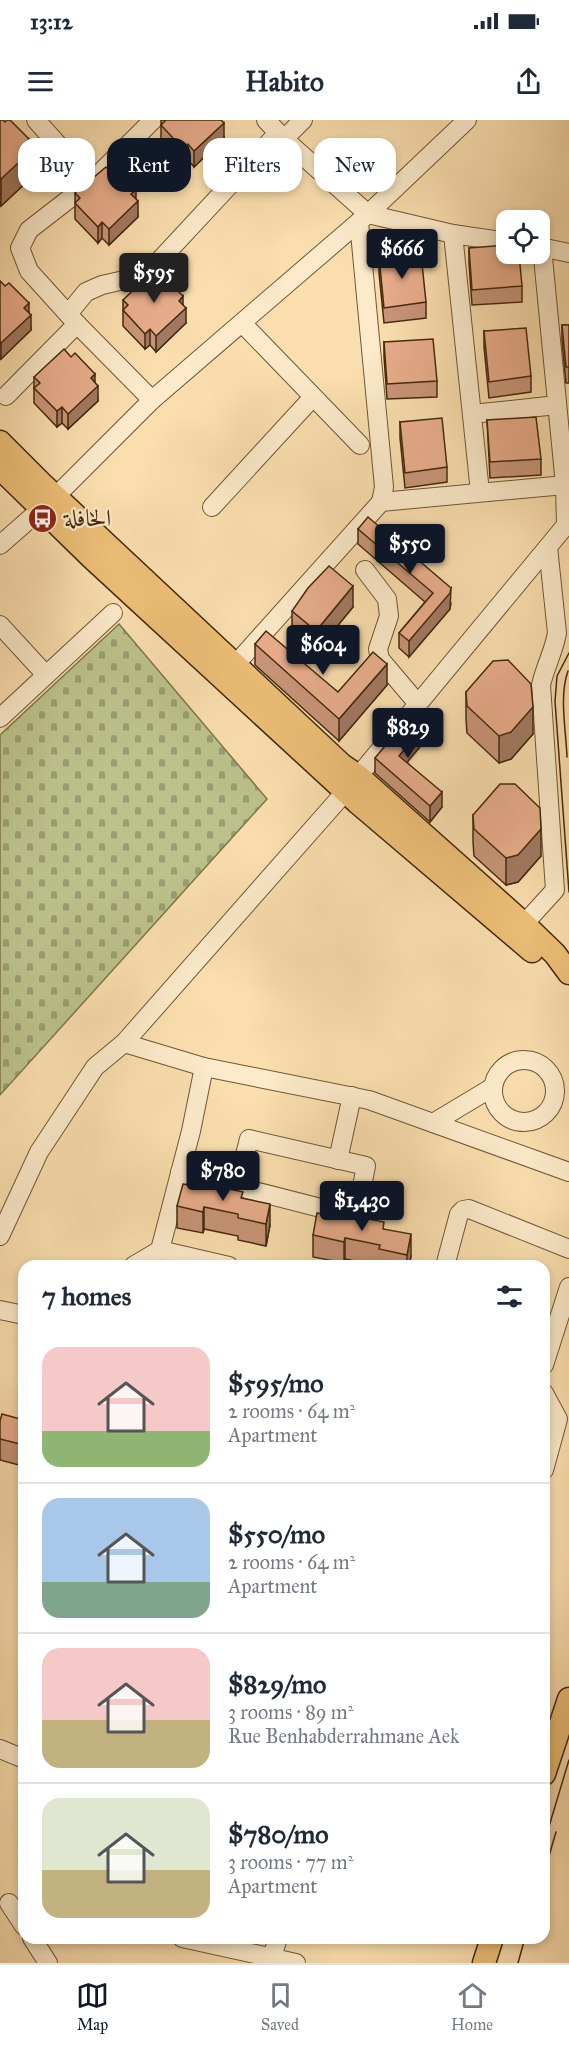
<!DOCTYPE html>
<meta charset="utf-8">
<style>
:root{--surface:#fff;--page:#f6f6f7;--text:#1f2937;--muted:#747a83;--line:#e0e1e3;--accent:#111827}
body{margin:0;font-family:"IM FELL Great Primer",Amiri,serif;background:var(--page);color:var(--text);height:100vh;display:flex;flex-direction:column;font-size:22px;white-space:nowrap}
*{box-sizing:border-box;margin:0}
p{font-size:20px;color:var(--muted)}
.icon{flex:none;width:33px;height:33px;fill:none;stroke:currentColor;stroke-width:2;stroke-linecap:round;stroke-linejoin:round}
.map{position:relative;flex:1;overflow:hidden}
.panel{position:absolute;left:18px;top:1140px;width:532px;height:684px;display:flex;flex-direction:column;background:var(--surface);border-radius:18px;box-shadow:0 3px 9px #0003}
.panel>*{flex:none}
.guide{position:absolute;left:18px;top:18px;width:534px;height:54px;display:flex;gap:12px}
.buttons{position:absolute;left:496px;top:90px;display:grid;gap:12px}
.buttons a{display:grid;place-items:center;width:54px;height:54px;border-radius:12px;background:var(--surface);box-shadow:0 3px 9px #0003;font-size:30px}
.price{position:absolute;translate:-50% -51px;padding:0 14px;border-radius:6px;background:var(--accent);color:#fff;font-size:20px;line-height:39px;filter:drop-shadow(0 2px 3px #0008)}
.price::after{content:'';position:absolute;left:50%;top:36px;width:18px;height:14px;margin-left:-9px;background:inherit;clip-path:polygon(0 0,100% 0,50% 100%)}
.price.active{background:#222;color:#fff}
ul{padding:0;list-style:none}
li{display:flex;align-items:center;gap:18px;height:150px;padding:0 24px}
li+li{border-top:2px solid var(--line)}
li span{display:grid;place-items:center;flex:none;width:168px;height:120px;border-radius:18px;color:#555}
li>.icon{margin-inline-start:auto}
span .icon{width:72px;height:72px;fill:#fffc;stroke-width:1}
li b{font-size:26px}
h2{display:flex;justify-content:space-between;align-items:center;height:72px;padding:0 24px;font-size:26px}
.tag{padding:0 21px;border-radius:18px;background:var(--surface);box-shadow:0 3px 9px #0003;font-size:21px;line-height:54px}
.tag.active{background:var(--accent);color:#fff}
.status{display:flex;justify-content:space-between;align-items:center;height:42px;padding:0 30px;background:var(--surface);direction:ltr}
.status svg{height:16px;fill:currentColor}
header{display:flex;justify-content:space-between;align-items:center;height:78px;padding:0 24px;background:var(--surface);font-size:27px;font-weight:700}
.tabs{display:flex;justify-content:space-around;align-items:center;height:84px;border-top:2px solid var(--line);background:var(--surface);font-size:16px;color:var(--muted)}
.tabs a{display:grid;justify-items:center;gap:3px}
.tabs .active{color:var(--accent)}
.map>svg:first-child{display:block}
.cemetery{fill:url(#cemetery-stones);stroke:#80754c;stroke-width:1.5}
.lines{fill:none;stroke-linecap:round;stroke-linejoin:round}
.minor-casing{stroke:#725635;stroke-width:20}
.major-casing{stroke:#44280d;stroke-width:25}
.minor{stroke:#fceaca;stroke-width:18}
.major{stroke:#edbf77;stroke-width:22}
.tram{stroke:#44280d;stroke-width:1.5}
.wall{fill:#c89578;stroke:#44280d;stroke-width:1.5}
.shaded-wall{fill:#a27961;stroke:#44280d;stroke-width:1.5}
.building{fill:#e8ad8b;stroke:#44280d;stroke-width:1.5}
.labels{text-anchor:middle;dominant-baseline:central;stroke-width:4.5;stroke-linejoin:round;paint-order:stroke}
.poi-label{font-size:24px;fill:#44280d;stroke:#fceaca;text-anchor:start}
</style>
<div class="status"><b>13:12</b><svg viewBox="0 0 49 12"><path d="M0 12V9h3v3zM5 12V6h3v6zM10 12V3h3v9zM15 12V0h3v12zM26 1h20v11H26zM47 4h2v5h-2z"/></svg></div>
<header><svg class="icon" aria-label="menu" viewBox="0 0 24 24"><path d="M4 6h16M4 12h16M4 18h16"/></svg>Habito<svg class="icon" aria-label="share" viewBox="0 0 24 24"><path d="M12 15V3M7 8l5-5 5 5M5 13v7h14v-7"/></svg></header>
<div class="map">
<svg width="569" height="1843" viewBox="0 0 569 1843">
<defs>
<pattern id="cemetery-stones" width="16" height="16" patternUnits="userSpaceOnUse" patternTransform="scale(1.5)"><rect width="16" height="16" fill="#bcc28c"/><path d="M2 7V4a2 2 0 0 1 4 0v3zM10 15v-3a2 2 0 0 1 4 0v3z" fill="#9a9e71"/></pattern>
</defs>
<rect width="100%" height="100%" fill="#fadeae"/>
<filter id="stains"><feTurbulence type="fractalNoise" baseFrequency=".00333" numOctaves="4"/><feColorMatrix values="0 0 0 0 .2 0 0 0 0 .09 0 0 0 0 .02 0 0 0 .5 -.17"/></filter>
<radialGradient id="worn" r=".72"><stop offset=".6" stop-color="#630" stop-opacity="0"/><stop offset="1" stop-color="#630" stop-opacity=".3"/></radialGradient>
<!-- cemetery -->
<polygon class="cemetery" points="119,504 267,679 0,975 0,615"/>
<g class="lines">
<defs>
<g id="minor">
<polyline points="36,0 91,62"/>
<polyline points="266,0 284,19 368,94 453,114 507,122"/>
<polyline points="284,19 303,0"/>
<polyline points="359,102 384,367 381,382"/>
<polyline points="453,114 480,372"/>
<polyline points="540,127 569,133"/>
<polyline points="68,194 86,172 102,165 146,155 278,13"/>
<polyline points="242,203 360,325"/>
<polyline points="6,276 77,204"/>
<polyline points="152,280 77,204 29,151 20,128 29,110 91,62 153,0"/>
<polyline points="472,294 557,285"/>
<polyline points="212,387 313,277"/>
<polyline points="0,425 56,376 152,280 368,94 467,0"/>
<polyline points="365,450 387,479 389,496 378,529 380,539 418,584"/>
<polyline points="0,505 46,555"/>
<polyline points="235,545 381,382 565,365"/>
<polyline points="0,598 113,493"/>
<path d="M524 804 555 770 541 565C545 547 554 531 557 513L548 427"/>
<polyline points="124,923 204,947 369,980 569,1052"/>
<circle cx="524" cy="971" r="31"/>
<polyline points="433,1003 493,967"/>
<polyline points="338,1040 352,976"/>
<polyline points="180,1052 356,1097 366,1046 249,1019 237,1067"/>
<polyline points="0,1116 39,1032 95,947 124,923 346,671 566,405 565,365 542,127"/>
<polyline points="160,1130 191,1011 204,947"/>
<polyline points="133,1146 160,1130 229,1146"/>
<polyline points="445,1146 459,1094 463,1090 469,1089 569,1129"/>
<polyline points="0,1190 24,1195"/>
<polyline points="544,1245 569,1167"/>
<polyline points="544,1273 558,1299 544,1350"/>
<polyline points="0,1629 24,1639"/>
<polyline points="9,1783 24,1806"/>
<polyline points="32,1818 48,1843"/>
<polyline points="182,1818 296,1843"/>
<polyline points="272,1837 278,1818"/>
</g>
<g id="major">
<polyline points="0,322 41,363 342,645 358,656 524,804 555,834 569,853"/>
<polyline points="0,348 91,437 357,682 532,831"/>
<polyline points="544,1654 569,1579"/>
<polyline points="484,1843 492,1818"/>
</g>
</defs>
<!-- minor casing -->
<use href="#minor" class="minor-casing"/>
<!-- major casing -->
<use href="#major" class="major-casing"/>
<!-- minor -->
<use href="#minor" class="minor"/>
<!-- major -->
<use href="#major" class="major"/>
<!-- tram -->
<g class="tram">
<polyline points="569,533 557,556 555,581 569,772"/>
<path d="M567 637C566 610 559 576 568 551"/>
<polyline points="544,1723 569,1640"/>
<polyline points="544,1753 556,1712"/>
<polyline points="518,1843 525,1818"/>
</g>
</g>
<!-- wall -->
<g class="wall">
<polygon points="0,0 29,28 31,58 1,86 0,84"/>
<polygon points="161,0 221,0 224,18 194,47 188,40 183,44 161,21"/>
<polygon points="75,73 136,79 138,97 109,125 102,118 98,123 75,99"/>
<polygon points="469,128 522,166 522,182 472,185 469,143"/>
<polygon points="379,137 426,182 426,198 384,203 379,153"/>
<polygon points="0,161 29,192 31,210 1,239 0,237"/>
<polygon points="123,180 183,185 186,203 156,232 150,225 145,229 123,206"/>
<polygon points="562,205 569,205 569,263 566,263 562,221"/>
<polygon points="484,211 531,256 531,272 489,278 484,227"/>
<polygon points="384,222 437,261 437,277 387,279 384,237"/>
<polygon points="34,257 95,263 98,281 68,309 62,303 57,307 34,283"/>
<polygon points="487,300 541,339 541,355 490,358"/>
<polygon points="400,302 447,347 447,362 405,368 400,318"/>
<polygon points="358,409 451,483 450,489 409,537 399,528 399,513 425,482 358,424"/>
<polygon points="353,487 316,532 292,512 292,491"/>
<polygon points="255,524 338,572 387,565 339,621 255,545"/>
<polygon points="466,572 533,614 511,639 499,643 467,613 466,599"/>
<polygon points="429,616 407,642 442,687 430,702 375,653 375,638"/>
<polygon points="473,695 541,736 518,762 506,765 474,736 473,722"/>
<polygon points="243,1078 270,1105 266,1126 238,1120 238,1116 204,1109 203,1113 177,1108 177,1086"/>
<polygon points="384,1109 411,1136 409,1146 378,1146 345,1139 344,1143 313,1137 313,1115"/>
<polygon points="24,1300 24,1350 23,1349 23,1346 0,1340 0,1301"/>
</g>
<!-- shaded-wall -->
<g class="shaded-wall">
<polygon points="224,3 224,18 194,47 194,31"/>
<polygon points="29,19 29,33 31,31 31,58 1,86 1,59 24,24"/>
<polygon points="188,24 188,40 183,44 183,29"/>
<polygon points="136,70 136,83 138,81 138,97 109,125 109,109 131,74"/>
<polygon points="102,102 102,118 98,123 98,107"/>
<polygon points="183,176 183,190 186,188 186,203 156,232 156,216 179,181"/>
<polygon points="29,183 29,197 31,195 31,210 1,239 1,223 24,188"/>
<polygon points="150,209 150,225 145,229 145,214"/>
<polygon points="95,254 95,268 98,266 98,281 68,309 68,294 91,258"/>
<polygon points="62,287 62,303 57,307 57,291"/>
<polygon points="353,466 353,487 316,532 316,511"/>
<polygon points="451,468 450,489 409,537 409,521"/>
<polygon points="387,544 387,565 339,621 339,599"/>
<polygon points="533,587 533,614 511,639 499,643 499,616"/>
<polygon points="429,600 429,616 399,652 399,636"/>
<polygon points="442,672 442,687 430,702 430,686"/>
<polygon points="541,709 541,736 518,762 506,765 506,738"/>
<polygon points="270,1084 270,1105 266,1126 266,1104"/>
<polygon points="204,1087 204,1109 203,1113 203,1092"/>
<polygon points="411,1114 411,1136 409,1146 407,1146 407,1135"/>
<polygon points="345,1118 345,1139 344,1143 344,1122"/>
</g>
<!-- building -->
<g class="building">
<polygon points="0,0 3,0 5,2 7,0 10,0 29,19 24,24 31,31 1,59 0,57"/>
<polygon points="166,0 221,0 224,3 194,31 188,24 183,29 161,5"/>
<polygon points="106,47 112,53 116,49 136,70 131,74 138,81 109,109 102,102 98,107 75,83 80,78 75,73"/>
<polygon points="507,125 507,134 519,134 522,166 472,170 469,128"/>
<polygon points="421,134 426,182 384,188 379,137"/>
<polygon points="152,152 160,159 163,156 183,176 179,181 186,188 156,216 150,209 145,214 123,190 128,185 123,180"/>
<polygon points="0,161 5,166 9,163 29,183 24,188 31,195 1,223 0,221"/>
<polygon points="562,205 569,205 569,247 566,247"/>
<polygon points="526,208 531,256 489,262 484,211"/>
<polygon points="433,219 437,261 387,264 384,222"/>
<polygon points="64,229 71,237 75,233 95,254 91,258 98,266 68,294 62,287 57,291 34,268 40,263 34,257"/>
<polygon points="536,297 541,339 490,342 487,300"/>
<polygon points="442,298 447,347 405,353 400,302"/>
<polygon points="368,397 451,468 450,473 409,521 399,513 433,473 358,409"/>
<polygon points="329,446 353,466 316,511 292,491 308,468"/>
<polygon points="266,511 338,572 373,532 387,544 339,599 255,524"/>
<polygon points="508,540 531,564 533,587 511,612 499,616 467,586 466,572 493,541"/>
<polygon points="415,590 429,600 399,636 442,672 430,686 375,638"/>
<polygon points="500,664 515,664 540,688 541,709 518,735 506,738 474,709 473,695"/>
<polygon points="183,1064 206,1068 207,1064 243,1072 241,1078 270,1084 266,1104 238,1098 238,1094 204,1087 203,1092 177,1086"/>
<polygon points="317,1093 347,1099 348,1095 384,1102 383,1109 411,1114 407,1135 379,1129 380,1125 345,1118 344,1122 313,1115"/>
<polygon points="2,1294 24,1300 24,1328 23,1328 24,1325 0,1319 0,1301"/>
</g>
<!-- icons -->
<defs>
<symbol id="bus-disc" viewBox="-11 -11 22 22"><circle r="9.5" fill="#8f2418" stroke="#fceaca"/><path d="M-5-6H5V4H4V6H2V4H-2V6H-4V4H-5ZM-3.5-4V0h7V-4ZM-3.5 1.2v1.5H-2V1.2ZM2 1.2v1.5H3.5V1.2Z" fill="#fff"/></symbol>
</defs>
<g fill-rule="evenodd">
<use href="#bus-disc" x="26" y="382" width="33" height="33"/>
</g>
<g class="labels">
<!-- poi labels -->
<g class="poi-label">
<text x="64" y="398">الحافلة</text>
</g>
</g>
<rect width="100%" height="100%" filter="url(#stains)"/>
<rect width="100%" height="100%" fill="url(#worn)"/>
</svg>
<div class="buttons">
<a><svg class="icon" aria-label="locate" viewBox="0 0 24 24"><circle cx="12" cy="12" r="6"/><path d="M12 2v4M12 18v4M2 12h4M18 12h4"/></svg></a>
</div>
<b class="price" style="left:402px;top:160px">$666</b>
<b class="price active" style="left:154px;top:184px">$595</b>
<b class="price" style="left:410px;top:455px">$550</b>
<b class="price" style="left:323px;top:556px">$604</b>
<b class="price" style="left:408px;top:639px">$829</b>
<b class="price" style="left:223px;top:1082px">$780</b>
<b class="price" style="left:362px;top:1112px">$1,430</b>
<div class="guide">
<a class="tag">Buy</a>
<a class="tag active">Rent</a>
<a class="tag">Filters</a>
<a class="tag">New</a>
</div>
<section class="panel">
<h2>7 homes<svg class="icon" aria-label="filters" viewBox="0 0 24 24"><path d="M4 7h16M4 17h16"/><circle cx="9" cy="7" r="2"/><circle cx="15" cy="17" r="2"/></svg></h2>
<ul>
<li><span style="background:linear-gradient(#f6c9c9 70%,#8fb573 0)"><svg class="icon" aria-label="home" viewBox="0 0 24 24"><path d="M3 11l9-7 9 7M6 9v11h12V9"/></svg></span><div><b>$595/mo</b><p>2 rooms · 64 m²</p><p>Apartment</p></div></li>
<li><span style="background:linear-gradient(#a9c7e8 70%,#7fa58c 0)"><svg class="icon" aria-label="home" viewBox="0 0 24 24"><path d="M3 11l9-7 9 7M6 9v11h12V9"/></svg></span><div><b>$550/mo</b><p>2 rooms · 64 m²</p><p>Apartment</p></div></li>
<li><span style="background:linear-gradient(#f6c9c9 60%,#c2b280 0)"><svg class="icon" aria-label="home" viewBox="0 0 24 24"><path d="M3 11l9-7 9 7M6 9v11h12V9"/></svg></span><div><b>$829/mo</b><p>3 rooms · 89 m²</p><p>Rue Benhabderrahmane Aek</p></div></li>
<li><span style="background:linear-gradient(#dfe7d0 60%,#c2b280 0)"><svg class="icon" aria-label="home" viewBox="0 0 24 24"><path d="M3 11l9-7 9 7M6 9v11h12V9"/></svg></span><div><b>$780/mo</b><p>3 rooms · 77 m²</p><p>Apartment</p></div></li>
</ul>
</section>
</div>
<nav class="tabs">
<a class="active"><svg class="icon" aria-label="map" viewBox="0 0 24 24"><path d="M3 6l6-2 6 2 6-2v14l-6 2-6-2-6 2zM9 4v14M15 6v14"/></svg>Map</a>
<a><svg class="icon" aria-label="saved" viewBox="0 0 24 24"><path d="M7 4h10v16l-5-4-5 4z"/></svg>Saved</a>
<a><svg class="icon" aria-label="home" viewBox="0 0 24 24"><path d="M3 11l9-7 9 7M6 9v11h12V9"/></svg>Home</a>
</nav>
